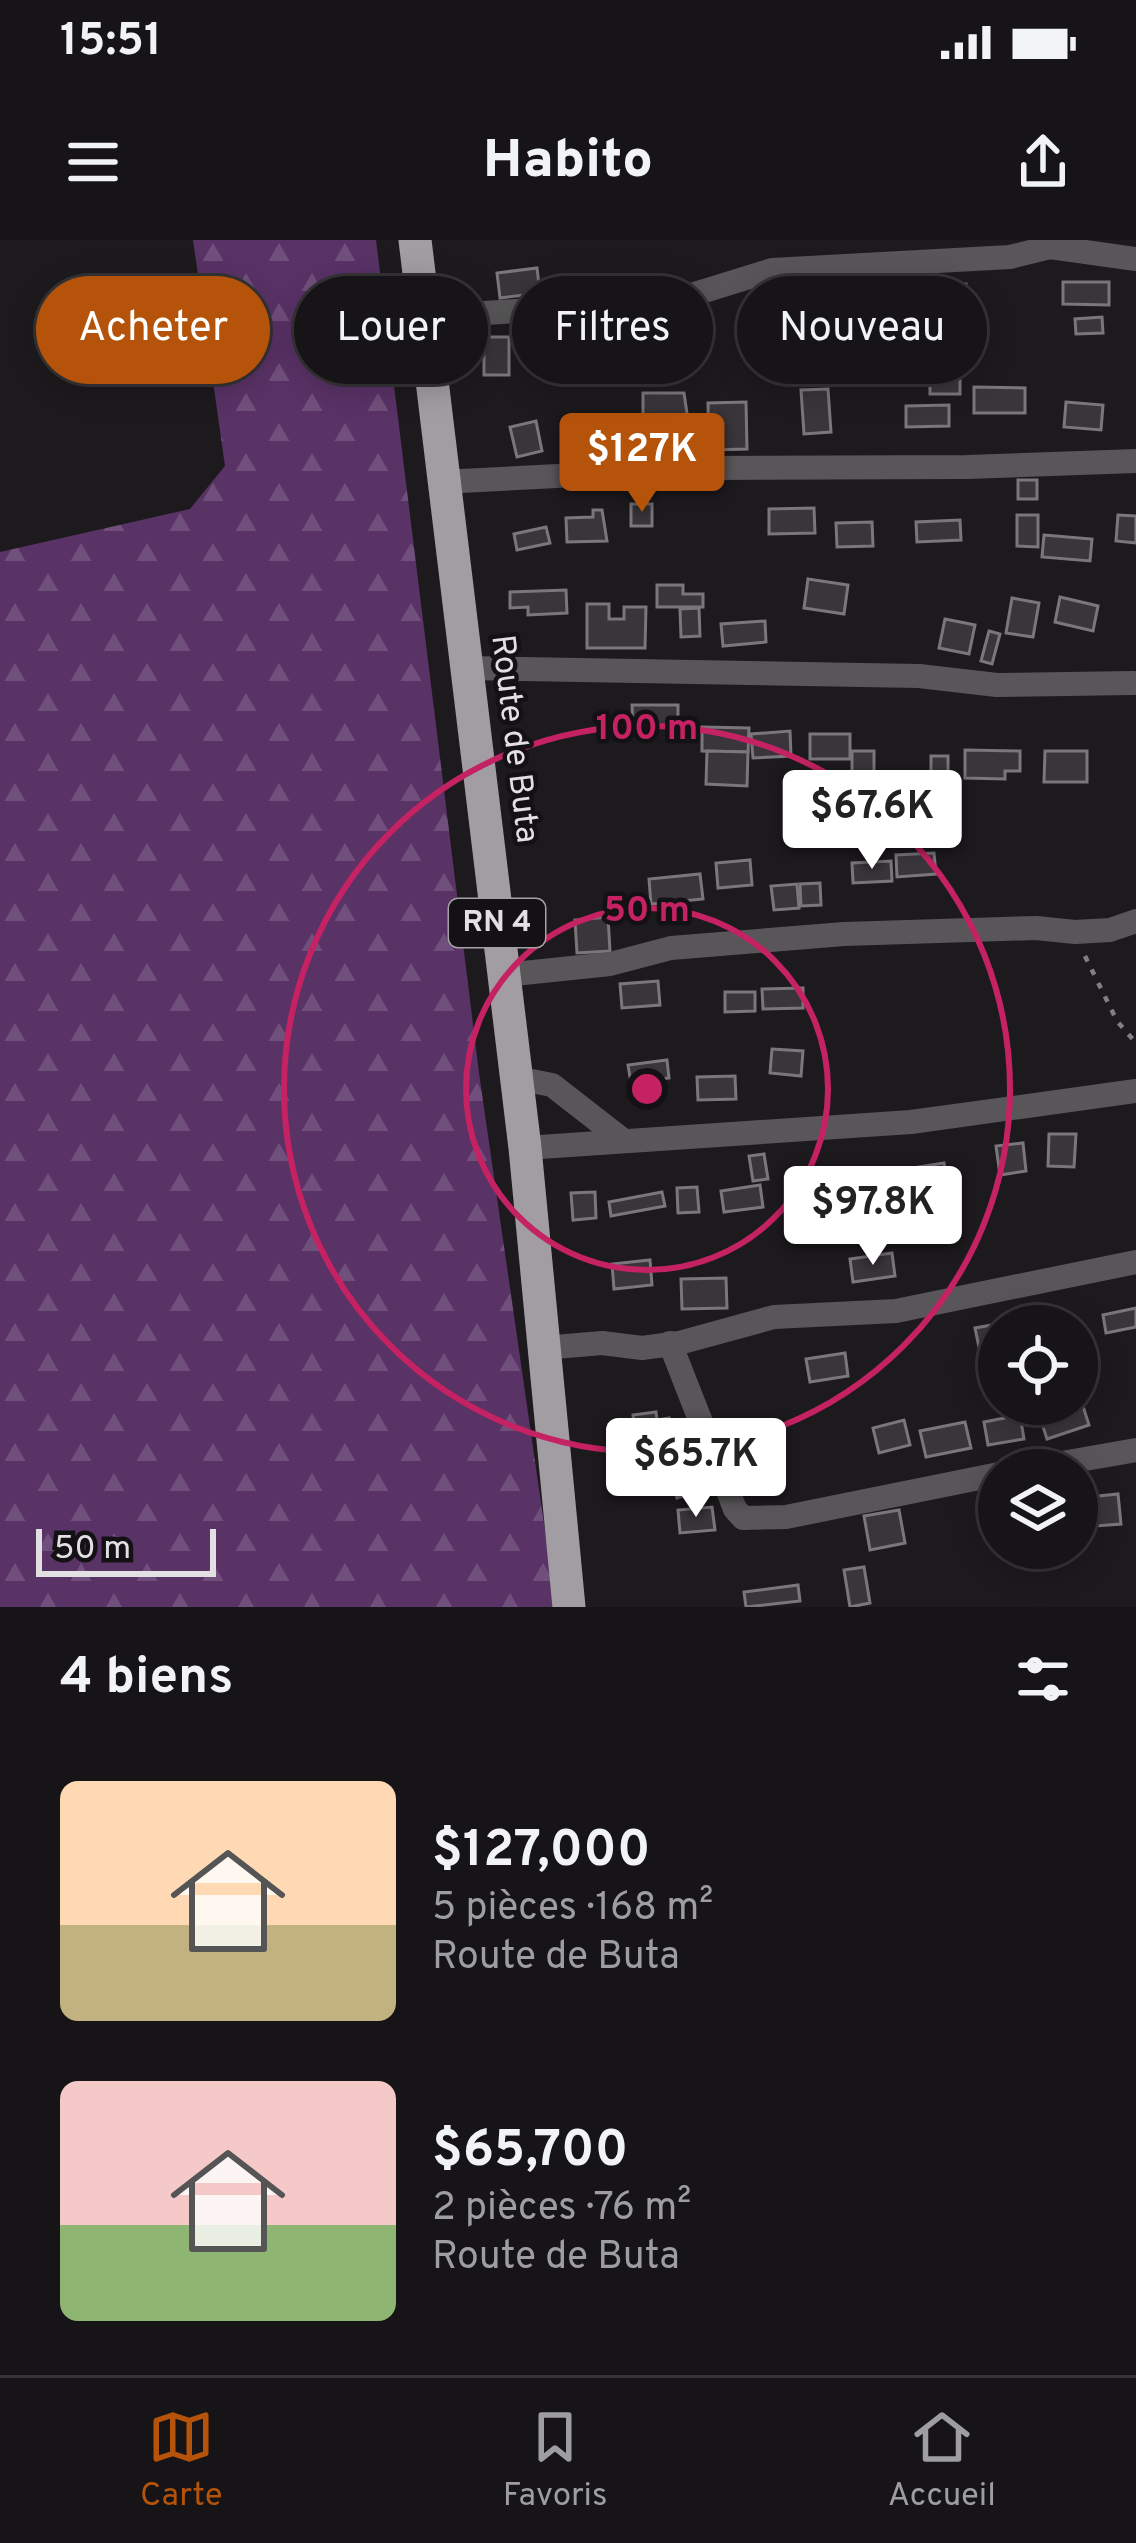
<!DOCTYPE html>
<html lang="fr">
<meta charset="utf-8">
<style>
:root{--surface:#161416;--page:#232123;--text:#f1f3f6;--muted:#9e9ea1;--line:#353335;--accent:#b45309}
body{margin:0;font-family:Overpass,sans-serif;background:var(--page);color:var(--text);height:100vh;display:flex;flex-direction:column;font-size:45px;white-space:nowrap}
*{box-sizing:border-box;margin:0}
p{font-size:39px;color:var(--muted)}
.icon{flex:none;width:66px;height:66px;fill:none;stroke:currentColor;stroke-width:2;stroke-linecap:round;stroke-linejoin:round}
.map{position:relative;height:1367px;overflow:hidden}
.sheet{display:flex;flex-direction:column;background:var(--surface);flex:1}
.sheet>*{flex:none}
.banner{position:absolute;left:36px;top:36px;width:1065px;height:108px;display:flex;gap:24px}
.fabs{position:absolute;left:978px;top:1065px;display:grid;gap:24px}
.fabs a{display:grid;place-items:center;width:120px;height:120px;border-radius:50%;background:var(--surface);box-shadow:0 6px 30px #0003,0 0 0 3px var(--line);font-size:60px}
.scale{position:absolute;left:36px;bottom:30px;width:180px;box-sizing:border-box;padding-left:12px;border:6px solid #e2e0e3;border-top:0;font-size:33px;line-height:42px;white-space:nowrap;color:#e2e0e3;-webkit-text-stroke:9px #141115;paint-order:stroke}
.price{position:absolute;translate:-50% -102px;padding:0 27px;border-radius:12px;background:#fff;color:#222;font-size:39px;line-height:78px;filter:drop-shadow(0 3px 6px #0008)}
.price::after{content:'';position:absolute;left:50%;top:72px;width:36px;height:27px;margin-left:-18px;background:inherit;clip-path:polygon(0 0,100% 0,50% 100%)}
.price.current{background:var(--accent);color:#fff}
ul{padding:0;list-style:none}
li{display:flex;align-items:center;gap:36px;height:300px;padding:0 60px}
li span{display:grid;place-items:center;flex:none;width:336px;height:240px;border-radius:18px;color:#555}
li>.icon{margin-inline-start:auto}
span .icon{width:144px;height:144px;fill:#fffc;stroke-width:1}
li b{font-size:51px}
h2{display:flex;justify-content:space-between;align-items:center;height:144px;padding:0 60px;font-size:51px}
.pill{padding:0 42px;border-radius:54px;background:var(--surface);box-shadow:0 6px 30px #0003,0 0 0 3px var(--line);font-size:42px;line-height:108px}
.pill.current{background:var(--accent);color:#fff}
.status{display:flex;justify-content:space-between;align-items:center;height:84px;padding:0 60px;background:var(--surface);direction:ltr}
.status svg{height:33px;fill:currentColor}
header{display:flex;justify-content:space-between;align-items:center;height:156px;padding:0 60px;background:var(--surface);font-size:54px;font-weight:800}
.menu{display:flex;justify-content:space-around;align-items:center;height:168px;border-top:3px solid var(--line);background:var(--surface);font-size:33px;color:var(--muted)}
.menu a{display:grid;justify-items:center;gap:6px}
.menu .current{color:var(--accent)}
.map>svg:first-child{display:block}
.forest{fill:url(#forest-firs)}
.building{fill:#39353a;stroke:#7a767c;stroke-width:3}
.lines{fill:none;stroke-linecap:round;stroke-linejoin:round}
.path{stroke:#817f82;stroke-width:4.5;stroke-dasharray:6 9;stroke-linecap:butt}
.minor{stroke:#585658;stroke-width:24}
.trunk{stroke:#a19da2;stroke-width:33}
.ring{fill:none;stroke:#c42262;stroke-width:6}
.labels{text-anchor:middle;dominant-baseline:central;stroke-width:9;stroke-linejoin:round;paint-order:stroke}
.shield{fill:#141115;stroke:#a4a2a5;stroke-width:3}
.shield-label{font-size:30px;font-weight:bold;fill:#e2e0e3}
.street-label{font-size:33px;fill:#e2e0e3;stroke:#141115}
.centre{fill:#c42262;stroke:#141115;stroke-width:6}
.ring-label{font-size:36px;text-anchor:middle;font-weight:bold;fill:#c42262;stroke:#141115;stroke-width:9;stroke-linejoin:round;paint-order:stroke}
</style>
<div class="status"><b>15:51</b><svg viewBox="0 0 49 12"><path d="M0 12V9h3v3zM5 12V6h3v6zM10 12V3h3v9zM15 12V0h3v12zM26 1h20v11H26zM47 4h2v5h-2z"/></svg></div>
<header><svg class="icon" aria-label="menu" viewBox="0 0 24 24"><path d="M4 6h16M4 12h16M4 18h16"/></svg>Habito<svg class="icon" aria-label="share" viewBox="0 0 24 24"><path d="M12 15V3M7 8l5-5 5 5M5 13v7h14v-7"/></svg></header>
<div class="map">
<svg width="1136" height="1367" viewBox="0 0 1136 1367">
<defs>
<pattern id="forest-firs" width="22" height="20" patternUnits="userSpaceOnUse" patternTransform="scale(3)"><rect width="22" height="20" fill="#593266"/><path d="M5 1l3.5 6h-7zM16 11l3.5 6h-7z" fill="#714f7c"/></pattern>
</defs>
<rect width="100%" height="100%" fill="#1d1a1e"/>
<!-- forest -->
<polygon class="forest" points="193,0 376,0 479,833 556,1367 0,1367 0,312 190,269 225,226"/>
<!-- building -->
<g class="building">
<polygon points="537,28 540,53 500,58 497,33"/>
<polygon points="1063,42 1109,42 1109,65 1063,64"/>
<polygon points="966,44 967,70 927,71 926,45"/>
<polygon points="886,62 891,87 860,93 859,85 844,87 841,71"/>
<polygon points="1102,77 1103,93 1076,94 1075,79"/>
<polygon points="652,90 681,91 681,115 651,115"/>
<rect x="484" y="97" width="25" height="38"/>
<polygon points="616,100 617,126 580,127 580,141 565,141 564,101"/>
<polygon points="949,124 960,124 960,154 930,154 930,128 949,128"/>
<polygon points="974,147 1025,148 1025,173 974,173"/>
<polygon points="828,149 831,192 804,194 801,150"/>
<polygon points="643,153 684,153 688,180 643,180"/>
<polygon points="746,162 747,209 709,210 708,163"/>
<polygon points="1066,162 1103,165 1101,190 1064,187"/>
<polygon points="949,165 949,186 906,187 906,166"/>
<rect x="566" y="180" width="52" height="27"/>
<polygon points="536,181 542,211 517,217 510,187"/>
<polygon points="677,184 704,184 704,209 677,208"/>
<rect x="1018" y="240" width="19" height="19"/>
<rect x="631" y="264" width="21" height="22"/>
<polygon points="814,268 815,293 769,294 769,269"/>
<polygon points="593,270 602,270 607,301 567,302 566,278 593,277"/>
<polygon points="1017,275 1038,275 1038,307 1017,306"/>
<polygon points="1118,275 1136,276 1136,303 1116,301"/>
<polygon points="960,280 961,300 917,302 916,282"/>
<polygon points="872,282 873,306 837,307 836,283"/>
<polygon points="546,287 550,303 517,310 514,294"/>
<polygon points="1044,295 1092,299 1090,321 1042,317"/>
<polygon points="808,339 848,345 844,374 804,368"/>
<polygon points="657,345 683,345 683,354 703,354 703,367 657,367"/>
<polygon points="566,350 567,373 528,375 528,367 510,368 510,352"/>
<polygon points="1060,357 1098,366 1093,391 1055,382"/>
<polygon points="1012,358 1039,363 1033,397 1006,393"/>
<polygon points="587,364 609,364 609,379 624,379 624,367 646,367 645,408 587,408"/>
<polygon points="699,368 700,396 681,397 680,369"/>
<polygon points="945,379 975,385 969,414 939,408"/>
<polygon points="765,381 766,402 723,406 721,384"/>
<polygon points="989,391 1000,394 992,424 981,421"/>
<polygon points="632,465 678,465 678,487 633,488"/>
<polygon points="702,487 749,488 748,512 702,511"/>
<polygon points="790,491 791,516 753,518 751,494"/>
<rect x="810" y="494" width="40" height="25"/>
<polygon points="965,510 1020,511 1020,531 1005,531 1005,539 965,538"/>
<polygon points="707,511 748,512 747,546 706,544"/>
<rect x="852" y="511" width="22" height="31"/>
<polygon points="1045,511 1087,511 1087,542 1044,542"/>
<rect x="931" y="516" width="17" height="34"/>
<polygon points="934,613 936,634 897,637 896,615"/>
<polygon points="750,620 752,645 718,648 716,623"/>
<polygon points="891,621 892,641 853,643 852,623"/>
<polygon points="700,634 703,659 651,664 649,639"/>
<polygon points="820,643 821,665 801,666 800,644"/>
<polygon points="797,644 799,668 774,670 771,646"/>
<polygon points="608,677 610,711 577,713 575,680"/>
<polygon points="658,741 660,765 622,768 620,744"/>
<polygon points="803,748 803,768 763,769 762,749"/>
<polygon points="725,752 755,752 755,771 725,772"/>
<polygon points="772,809 803,811 801,836 770,833"/>
<polygon points="667,820 669,838 631,843 628,825"/>
<polygon points="735,836 736,859 698,860 697,837"/>
<polygon points="1049,894 1076,894 1074,927 1048,926"/>
<polygon points="1023,903 1026,931 1000,935 996,906"/>
<polygon points="764,914 768,939 753,941 749,916"/>
<polygon points="944,923 948,947 910,953 906,929"/>
<polygon points="880,932 884,954 844,960 840,938"/>
<polygon points="819,938 821,959 795,961 793,939"/>
<polygon points="760,945 763,967 724,972 721,951"/>
<polygon points="697,947 699,972 678,973 677,948"/>
<polygon points="595,952 596,978 573,980 571,953"/>
<polygon points="662,952 665,966 611,976 609,962"/>
<polygon points="892,1013 895,1036 853,1042 850,1019"/>
<polygon points="650,1020 652,1045 614,1049 612,1024"/>
<polygon points="726,1038 727,1068 682,1069 681,1039"/>
<polygon points="1136,1068 1136,1087 1106,1093 1103,1075"/>
<polygon points="1014,1081 1015,1086 999,1086 999,1108 980,1112 975,1088"/>
<polygon points="845,1113 848,1136 810,1142 806,1119"/>
<polygon points="1082,1163 1089,1185 1047,1199 1040,1177"/>
<polygon points="656,1172 657,1180 669,1178 673,1206 622,1213 619,1186 634,1184 633,1175"/>
<polygon points="1020,1175 1024,1199 988,1205 984,1182"/>
<polygon points="904,1180 910,1205 879,1213 873,1188"/>
<polygon points="965,1182 971,1208 926,1217 920,1191"/>
<polygon points="751,1197 754,1226 731,1228 729,1199"/>
<polygon points="694,1211 707,1247 677,1258 664,1221"/>
<polygon points="1118,1254 1121,1284 1082,1287 1079,1258"/>
<polygon points="712,1267 715,1290 680,1293 678,1270"/>
<polygon points="899,1270 905,1303 870,1310 864,1276"/>
<polygon points="864,1327 870,1363 850,1367 844,1330"/>
<polygon points="798,1345 800,1361 746,1367 744,1352"/>
</g>
<g class="lines">
<!-- path -->
<polyline class="path" points="1085,716 1117,781 1136,803"/>
<!-- minor -->
<g class="minor">
<polyline points="422,77 672,61 772,30 1010,17 1050,7 1136,19"/>
<polyline points="441,242 714,228 967,227 1136,221"/>
<polyline points="465,428 919,436 997,445 1133,443"/>
<polyline points="504,735 610,724 671,708 844,694 1036,688 1075,692 1110,690 1136,681"/>
<polyline points="516,838 552,845 624,901"/>
<polyline points="525,908 911,882 1136,851"/>
<polyline points="670,1103 735,1269 743,1278 786,1277 999,1234"/>
<polyline points="543,1108 602,1103 642,1108 679,1103 774,1077 896,1071 1136,1022"/>
<polyline points="1022,1230 1136,1210"/>
</g>
<!-- trunk -->
<polyline class="trunk" points="415,0 525,908 569,1367"/>
</g>
<!-- distance rings -->
<g class="ring">
<circle cx="647" cy="849" r="181"/>
<circle cx="647" cy="849" r="363"/>
</g>
<g class="labels">
<!-- shield labels -->
<rect class="shield" x="449" y="659" width="96" height="48" rx="9"/>
<g class="shield-label">
<text x="497" y="683">RN 4</text>
</g>
<!-- street labels -->
<g class="street-label">
<text transform="translate(513 499) rotate(83)">Route de Buta</text>
</g>
</g>
<circle cx="647" cy="849" r="18" class="centre"/>
<g class="ring-label">
<text x="647" y="499">100 m</text>
<text x="647" y="681">50 m</text>
</g>
</svg>
<div class="fabs">
<a><svg class="icon" aria-label="locate" viewBox="0 0 24 24"><circle cx="12" cy="12" r="6"/><path d="M12 2v4M12 18v4M2 12h4M18 12h4"/></svg></a>
<a><svg class="icon" aria-label="layers" viewBox="0 0 24 24"><path d="M12 4l9 5-9 5-9-5zM3 14l9 5 9-5"/></svg></a>
</div>
<div class="scale">50 m</div>
<b class="price current" style="left:642px;top:275px">$127K</b>
<b class="price" style="left:872px;top:632px">$67.6K</b>
<b class="price" style="left:873px;top:1028px">$97.8K</b>
<b class="price" style="left:696px;top:1280px">$65.7K</b>
<div class="banner">
<a class="pill current">Acheter</a>
<a class="pill">Louer</a>
<a class="pill">Filtres</a>
<a class="pill">Nouveau</a>
</div>
</div>
<section class="sheet">
<h2>4 biens<svg class="icon" aria-label="filters" viewBox="0 0 24 24"><path d="M4 7h16M4 17h16"/><circle cx="9" cy="7" r="2"/><circle cx="15" cy="17" r="2"/></svg></h2>
<ul>
<li><span style="background:linear-gradient(#ffd9b3 60%,#c2b280 0)"><svg class="icon" aria-label="home" viewBox="0 0 24 24"><path d="M3 11l9-7 9 7M6 9v11h12V9"/></svg></span><div><b>$127,000</b><p>5 pièces · 168 m²</p><p>Route de Buta</p></div></li>
<li><span style="background:linear-gradient(#f6c9c9 60%,#8fb573 0)"><svg class="icon" aria-label="home" viewBox="0 0 24 24"><path d="M3 11l9-7 9 7M6 9v11h12V9"/></svg></span><div><b>$65,700</b><p>2 pièces · 76 m²</p><p>Route de Buta</p></div></li>
</ul>
</section>
<nav class="menu">
<a class="current"><svg class="icon" aria-label="map" viewBox="0 0 24 24"><path d="M3 6l6-2 6 2 6-2v14l-6 2-6-2-6 2zM9 4v14M15 6v14"/></svg>Carte</a>
<a><svg class="icon" aria-label="saved" viewBox="0 0 24 24"><path d="M7 4h10v16l-5-4-5 4z"/></svg>Favoris</a>
<a><svg class="icon" aria-label="home" viewBox="0 0 24 24"><path d="M3 11l9-7 9 7M6 9v11h12V9"/></svg>Accueil</a>
</nav>
